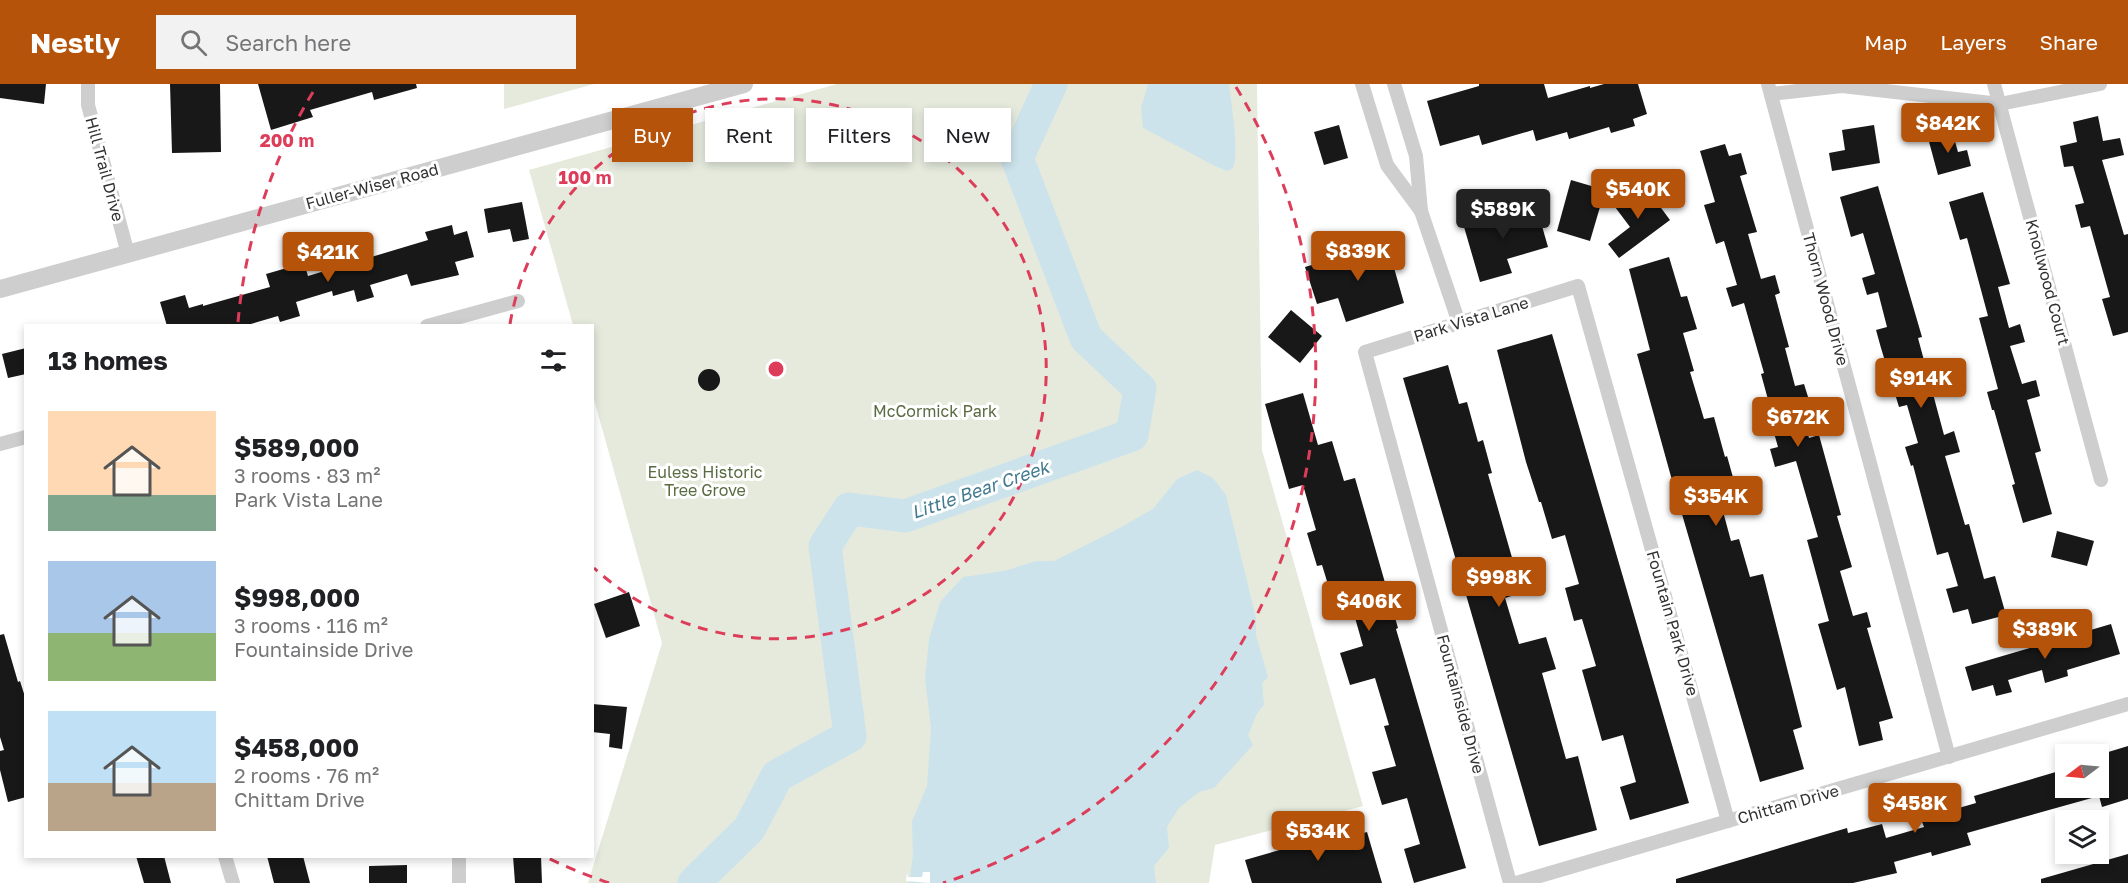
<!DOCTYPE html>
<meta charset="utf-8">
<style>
:root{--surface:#fff;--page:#f2f2f2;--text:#202124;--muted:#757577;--accent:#b45309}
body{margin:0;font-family:"Golos Text",sans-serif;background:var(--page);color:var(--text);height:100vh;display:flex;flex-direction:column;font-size:22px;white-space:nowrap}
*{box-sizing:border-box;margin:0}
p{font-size:20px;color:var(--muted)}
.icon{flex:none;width:33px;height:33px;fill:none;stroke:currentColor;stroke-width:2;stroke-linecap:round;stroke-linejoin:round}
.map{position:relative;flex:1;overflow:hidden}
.sheet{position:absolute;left:24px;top:240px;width:570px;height:534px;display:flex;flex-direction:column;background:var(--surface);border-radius:0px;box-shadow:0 3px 9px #0003}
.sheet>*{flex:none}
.banner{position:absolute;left:612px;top:24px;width:570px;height:54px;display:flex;gap:12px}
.needle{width:39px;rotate:254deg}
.buttons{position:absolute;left:2055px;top:660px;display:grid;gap:12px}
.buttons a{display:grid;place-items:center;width:54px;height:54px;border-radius:0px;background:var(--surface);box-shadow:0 3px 9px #0003;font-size:30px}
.price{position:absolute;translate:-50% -51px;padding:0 14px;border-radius:6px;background:var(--accent);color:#fff;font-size:20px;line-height:39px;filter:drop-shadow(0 2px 3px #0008)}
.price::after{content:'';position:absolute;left:50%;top:36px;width:18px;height:14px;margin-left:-9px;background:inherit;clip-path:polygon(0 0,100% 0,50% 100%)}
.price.selected{background:#222;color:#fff}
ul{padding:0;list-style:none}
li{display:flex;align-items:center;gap:18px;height:150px;padding:0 24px}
li span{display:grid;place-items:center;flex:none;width:168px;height:120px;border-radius:0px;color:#555}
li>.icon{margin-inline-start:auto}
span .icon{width:72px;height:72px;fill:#fffc;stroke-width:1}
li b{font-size:26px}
h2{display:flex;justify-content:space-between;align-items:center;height:72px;padding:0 24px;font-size:26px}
.chip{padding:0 21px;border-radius:0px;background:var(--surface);box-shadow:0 3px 9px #0003;font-size:21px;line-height:54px}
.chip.selected{background:var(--accent);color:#fff}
header{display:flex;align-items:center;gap:36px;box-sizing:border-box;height:84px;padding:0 30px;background:var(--accent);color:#fff}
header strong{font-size:28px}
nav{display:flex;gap:33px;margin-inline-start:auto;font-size:21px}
.search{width:420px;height:54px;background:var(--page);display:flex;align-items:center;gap:15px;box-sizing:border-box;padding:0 21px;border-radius:0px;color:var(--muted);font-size:22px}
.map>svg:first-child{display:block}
.green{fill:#e5eadd}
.water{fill:#cde3eb}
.pier{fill:#fff}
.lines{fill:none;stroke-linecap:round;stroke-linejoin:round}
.river{stroke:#cde3eb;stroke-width:33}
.building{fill:#181818}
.minor{stroke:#cecece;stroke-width:14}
.tertiary{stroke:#cecece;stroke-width:18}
.ring{fill:none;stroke:#de3d5a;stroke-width:3;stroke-dasharray:10 8}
.labels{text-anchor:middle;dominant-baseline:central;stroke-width:6;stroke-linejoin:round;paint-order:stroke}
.street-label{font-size:16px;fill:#313131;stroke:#fff}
.park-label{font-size:16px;fill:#596b40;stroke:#fff}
.water-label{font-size:18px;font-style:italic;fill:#427a90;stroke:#fff}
.centre{fill:#de3d5a;stroke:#fff;stroke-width:3}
.ring-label{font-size:18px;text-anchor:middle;font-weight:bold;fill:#de3d5a;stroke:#fff;stroke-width:6;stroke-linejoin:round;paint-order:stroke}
</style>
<header>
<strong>Nestly</strong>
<div class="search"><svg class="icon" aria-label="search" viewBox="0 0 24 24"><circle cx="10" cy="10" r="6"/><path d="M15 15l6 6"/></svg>Search here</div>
<nav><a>Map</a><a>Layers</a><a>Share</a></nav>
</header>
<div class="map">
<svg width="2128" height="799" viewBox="0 0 2128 799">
<rect width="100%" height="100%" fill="#fff"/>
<!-- green -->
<g class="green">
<polygon points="504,0 594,0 504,25"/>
<polygon points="837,0 1257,0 1262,366 1363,722 1215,761 1209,799 588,799 662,559 593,312 592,242 573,241 529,86"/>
</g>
<!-- water -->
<g class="water">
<path d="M1148 0H1229C1231 18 1239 66 1234 81 1232 86 1231 85 1227 87L1217 83 1143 44 1141 24Z"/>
<path d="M1197 386 1213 394 1226 411 1256 534V551L1268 593 1262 599 1264 621C1254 630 1254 640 1248 651L1253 661 1214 704 1199 708 1179 724 1167 743 1169 764 1154 782 1156 799H909L913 771 912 737 927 702 931 644 925 595 929 555 940 518 963 493 1004 487 1036 477H1054L1112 448 1153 425 1177 395Z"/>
</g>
<!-- pier -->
<polygon class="pier" points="923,788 930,788 930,799 906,797 907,789 908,793 922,793"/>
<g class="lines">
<!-- river -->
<polyline class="river" points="694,799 749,745 777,692 850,652 825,462 849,425 905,432 1132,351 1140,305 1086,254 1017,74 1051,0"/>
</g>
<!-- building -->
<g class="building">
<polygon points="0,0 46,0 44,20 0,14"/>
<polygon points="170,0 220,0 221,68 172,69"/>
<polygon points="258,0 416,0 417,4 374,16 372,8 310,26 313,33 271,46"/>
<polygon points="1479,0 1544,0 1548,14 1590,2 1590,4 1604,0 1638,0 1647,30 1633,35 1635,42 1611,49 1609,43 1569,55 1567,48 1536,57 1533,46 1482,61 1479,51 1440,62 1427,17 1479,2"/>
<polygon points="2098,32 2103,57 2120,54 2124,71 2102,76 2124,151 2128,150 2128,248 2113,252 2102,215 2110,213 2090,142 2081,144 2075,121 2084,119 2073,82 2064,83 2060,62 2077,58 2073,38"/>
<polygon points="1339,41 1348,74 1324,81 1314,48"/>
<polygon points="1874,41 1880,79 1832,87 1829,69 1845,66 1842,46"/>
<polygon points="1952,47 1958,68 1967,66 1971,82 1938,91 1928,54"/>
<polygon points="1725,60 1729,72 1741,69 1747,90 1740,92 1757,148 1748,150 1761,195 1775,191 1780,209 1775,211 1789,263 1785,264 1795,302 1804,300 1809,316 1799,319 1809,354 1819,351 1841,431 1837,432 1852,483 1840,487 1853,532 1867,528 1871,543 1867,544 1893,634 1879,638 1883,656 1859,662 1845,603 1837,606 1818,540 1829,537 1807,456 1818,453 1796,377 1775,383 1770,365 1778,363 1772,342 1775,341 1761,290 1764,289 1744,219 1732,223 1726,204 1737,201 1724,157 1716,160 1704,121 1715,118 1700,67"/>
<polygon points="1571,96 1605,106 1590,157 1557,147"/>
<polygon points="1644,101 1670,136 1619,174 1608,160 1630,143 1615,123"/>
<polygon points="1878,102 1922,253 1918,254 1944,351 1954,347 1960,368 1945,372 1965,441 1969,440 1984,495 1995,492 2006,531 1972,540 1968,525 1953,529 1946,505 1958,502 1948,468 1937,471 1913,381 1911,382 1905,363 1918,359 1907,321 1899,323 1881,264 1876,246 1887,243 1878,208 1867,211 1862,194 1875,190 1863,149 1851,153 1840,113"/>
<polygon points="1983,108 2010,200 1998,203 2009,244 2020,240 2025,258 2010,262 2022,300 2036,296 2040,312 2027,316 2041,367 2035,369 2052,430 2023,439 2012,401 2015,400 1994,326 1992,326 1987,308 1998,305 1979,234 1988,232 1967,154 1960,156 1949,118"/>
<polygon points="522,118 529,155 513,158 510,145 488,149 484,125"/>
<polygon points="1536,121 1548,163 1507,175 1512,189 1480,198 1462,136 1494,127 1495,133"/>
<polygon points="452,141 454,151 467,147 474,173 455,178 459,191 411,202 407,190 370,201 374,213 357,218 354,206 333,212 332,207 296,218 300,232 280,238 278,232 244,242 167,242 160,218 185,211 189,224 203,220 203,222 270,203 266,190 304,179 308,192 428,156 425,148"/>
<polygon points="1387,159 1404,219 1346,238 1338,214 1317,220 1305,183"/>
<polygon points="1669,173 1681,213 1687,212 1697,245 1683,249 1694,287 1690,288 1704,335 1714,333 1725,373 1727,372 1736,404 1718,409 1731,457 1739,455 1750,493 1763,490 1802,643 1793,646 1804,685 1760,698 1670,389 1637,270 1650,266 1629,185"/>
<polygon points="1291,226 1322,252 1300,279 1268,253"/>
<polygon points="1552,250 1689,719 1630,736 1620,703 1636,698 1623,651 1602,657 1582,586 1596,582 1582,535 1574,537 1565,504 1579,500 1565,451 1552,455 1541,418 1539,418 1526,378 1497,266"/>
<polygon points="26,264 26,290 8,294 2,270"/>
<polygon points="1448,281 1459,320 1467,318 1478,358 1483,356 1492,389 1488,390 1513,477 1522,475 1531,506 1505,514 1519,560 1546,553 1556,585 1542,589 1566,675 1578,672 1597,746 1539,762 1403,294"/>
<circle cx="709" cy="296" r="11"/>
<polygon points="1303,309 1318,361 1332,357 1344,397 1355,394 1398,544 1396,545 1466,784 1414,799 1404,765 1420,760 1407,714 1382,721 1372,688 1396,682 1384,642 1389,641 1375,594 1350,601 1340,569 1363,562 1350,516 1334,520 1322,481 1317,482 1307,449 1316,446 1303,401 1289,405 1265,320"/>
<polygon points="2057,447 2094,457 2087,482 2051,473"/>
<polygon points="629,508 640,542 606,554 594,520"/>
<polygon points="2111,540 2120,570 2067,586 2068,592 2045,599 2042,586 2008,596 2012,608 1996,612 1993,601 1972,607 1965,583"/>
<polygon points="4,550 18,598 20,597 26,616 26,713 8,718 0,686 0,667 4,666 0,653 0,551"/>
<polygon points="592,620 627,623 622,665 609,663 610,650 592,648"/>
<polygon points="2128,662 2128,715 2102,723 2099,712 1967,749 1971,761 1932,772 1931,768 1894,778 1897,789 1853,799 1676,799 1676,795 1847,744 1848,749 1882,740 1886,754 1924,743 1921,735 1976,719 1974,712 2066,685 2066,704 2098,704 2098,684 2109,681 2105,669"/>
<polygon points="1367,748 1382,799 1252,799 1245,776 1290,763 1289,758 1323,749 1326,760"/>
<polygon points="2128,770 2128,799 2041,799 2041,795"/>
<polygon points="136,772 164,772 171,799 144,799"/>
<polygon points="267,772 303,772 310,799 274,799"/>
<polygon points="513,772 541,772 542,799 515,799"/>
<polygon points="407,781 407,799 369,799 369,782"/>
</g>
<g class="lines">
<!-- minor -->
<g class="minor">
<polyline points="88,0 88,21 128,170"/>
<polyline points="1362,0 1387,81 1421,127"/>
<polyline points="1394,0 1416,72 1421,127 1459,239"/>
<polyline points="1768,0 1949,673"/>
<polyline points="1994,0 2101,396"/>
<polyline points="1771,10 1842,2 2000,20 2100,0"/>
<polyline points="427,242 518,217"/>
<polyline points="0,360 26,353"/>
<polyline points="225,772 233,799"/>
<polyline points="459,799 459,772"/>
<polyline points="1510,799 1365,268 1578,202 1728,737"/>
<polyline points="1516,799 2128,620"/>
</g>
<!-- tertiary -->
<polyline class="tertiary" points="0,205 744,0"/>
</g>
<!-- distance rings -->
<g class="ring">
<path d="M510 240A270 270 0 1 1 594 484"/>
<path d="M609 799A540 540 0 0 1 548 774M238 238A540 540 0 0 1 316 3M1236 3A540 540 0 0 1 943 799"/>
</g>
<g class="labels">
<!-- street labels -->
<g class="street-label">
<text transform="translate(105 85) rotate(75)">Hill Trail Drive</text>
<text transform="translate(372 102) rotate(-15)">Fuller-Wiser Road</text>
<text transform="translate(2048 198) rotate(75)">Knollwood Court</text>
<text transform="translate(1826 215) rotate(75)">Thorn Wood Drive</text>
<text transform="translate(1471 235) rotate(-17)">Park Vista Lane</text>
<text transform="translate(1673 539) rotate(74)">Fountain Park Drive</text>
<text transform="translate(1461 620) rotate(75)">Fountainside Drive</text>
<text transform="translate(1788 720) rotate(-16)">Chittam Drive</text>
</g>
<!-- park labels -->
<g class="park-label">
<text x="935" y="327">McCormick Park</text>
<text x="705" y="388">Euless Historic<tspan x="705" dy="18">Tree Grove</tspan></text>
</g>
<!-- water labels -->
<g class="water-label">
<text transform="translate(980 405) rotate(-19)">Little Bear Creek</text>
</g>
</g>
<circle cx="776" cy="285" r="9" class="centre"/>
<g class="ring-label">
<text x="287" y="63">200 m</text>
<text x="585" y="100">100 m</text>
</g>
</svg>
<div class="buttons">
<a><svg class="needle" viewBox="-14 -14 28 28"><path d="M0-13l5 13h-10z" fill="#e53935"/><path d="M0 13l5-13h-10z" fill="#757577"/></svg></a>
<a><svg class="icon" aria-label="layers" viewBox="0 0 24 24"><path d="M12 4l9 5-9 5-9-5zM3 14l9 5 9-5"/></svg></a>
</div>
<b class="price" style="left:1948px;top:70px">$842K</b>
<b class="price" style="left:1638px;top:136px">$540K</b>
<b class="price selected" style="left:1503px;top:156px">$589K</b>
<b class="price" style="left:1358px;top:198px">$839K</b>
<b class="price" style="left:328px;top:199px">$421K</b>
<b class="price" style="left:1921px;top:325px">$914K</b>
<b class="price" style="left:1798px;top:364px">$672K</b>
<b class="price" style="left:1716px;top:443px">$354K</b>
<b class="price" style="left:1499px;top:524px">$998K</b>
<b class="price" style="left:1369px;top:548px">$406K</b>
<b class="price" style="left:2045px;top:576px">$389K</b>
<b class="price" style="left:1915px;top:750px">$458K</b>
<b class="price" style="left:1318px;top:778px">$534K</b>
<div class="banner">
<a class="chip selected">Buy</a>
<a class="chip">Rent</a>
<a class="chip">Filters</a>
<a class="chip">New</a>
</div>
<section class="sheet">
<h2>13 homes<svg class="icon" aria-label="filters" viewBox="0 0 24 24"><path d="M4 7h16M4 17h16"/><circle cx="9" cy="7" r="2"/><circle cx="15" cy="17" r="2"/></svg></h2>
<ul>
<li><span style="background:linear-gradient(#ffd9b3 70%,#7fa58c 0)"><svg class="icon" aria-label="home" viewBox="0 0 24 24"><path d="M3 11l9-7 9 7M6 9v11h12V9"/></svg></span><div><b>$589,000</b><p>3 rooms · 83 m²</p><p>Park Vista Lane</p></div></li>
<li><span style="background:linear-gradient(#a9c7e8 60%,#8fb573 0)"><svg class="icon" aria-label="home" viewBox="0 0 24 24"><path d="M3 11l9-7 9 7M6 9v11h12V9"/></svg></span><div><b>$998,000</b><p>3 rooms · 116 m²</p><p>Fountainside Drive</p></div></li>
<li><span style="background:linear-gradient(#bfe0f5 60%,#b9a48a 0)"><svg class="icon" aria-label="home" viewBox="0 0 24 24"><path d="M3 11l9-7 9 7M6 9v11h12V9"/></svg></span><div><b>$458,000</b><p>2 rooms · 76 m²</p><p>Chittam Drive</p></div></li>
</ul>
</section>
</div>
